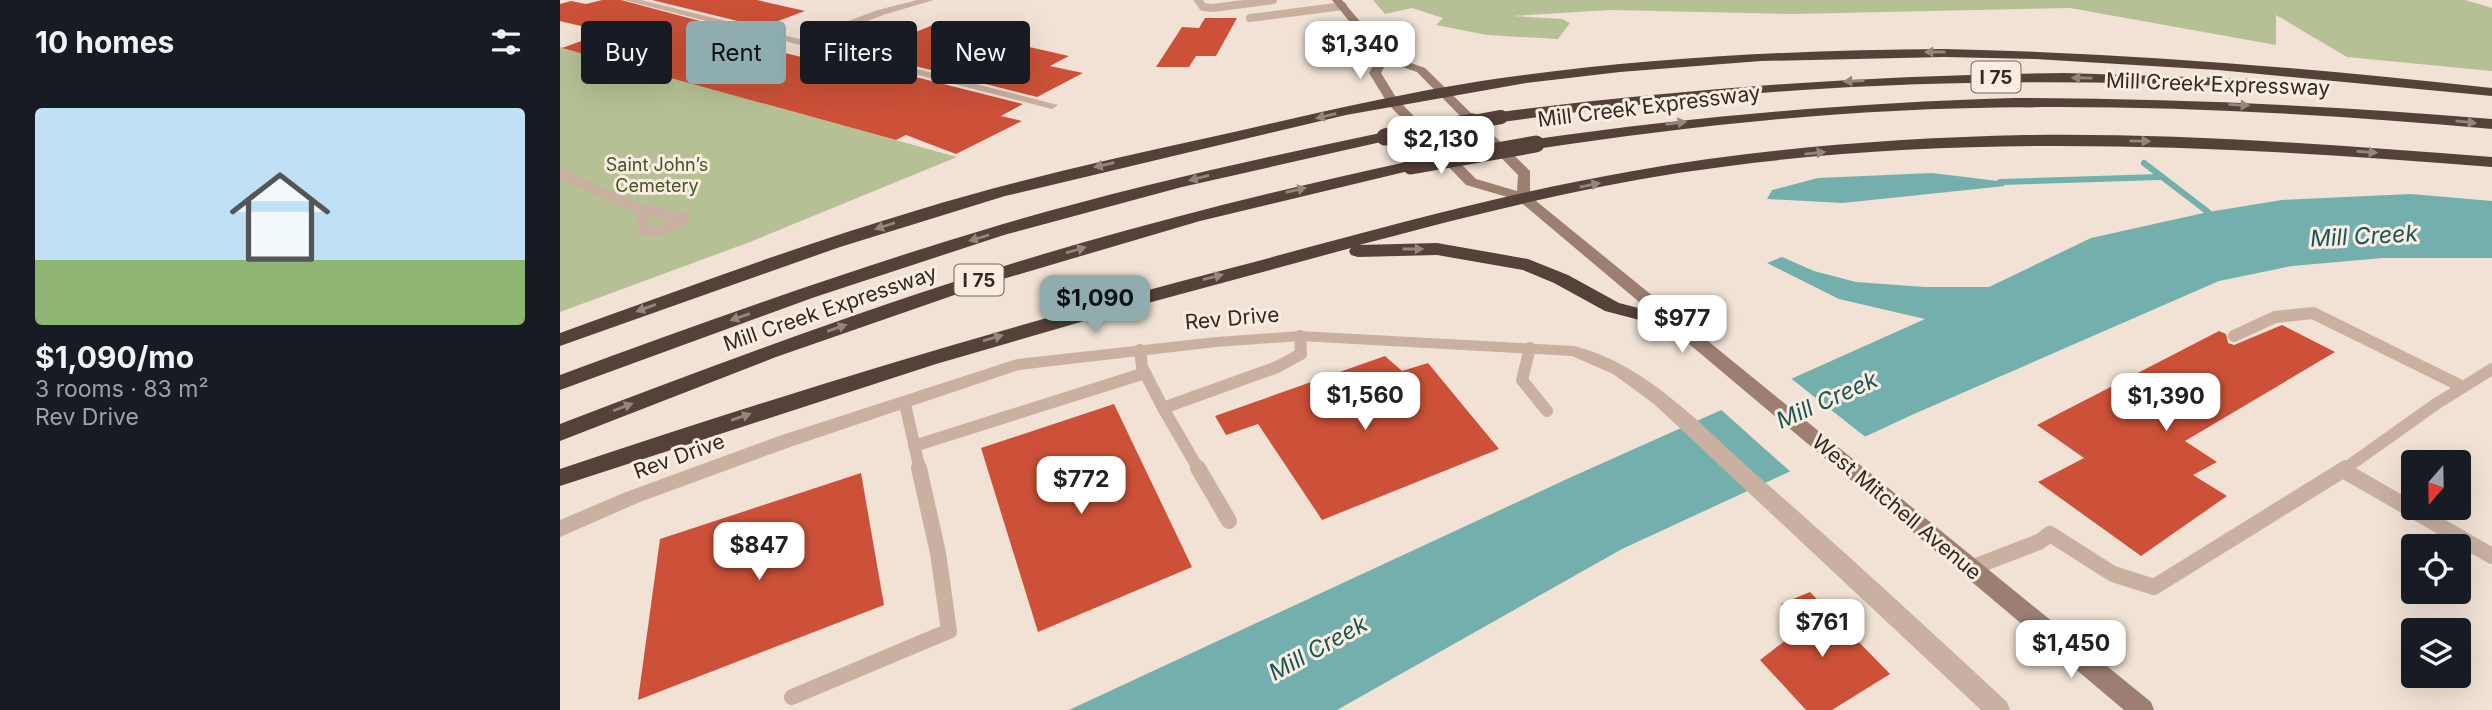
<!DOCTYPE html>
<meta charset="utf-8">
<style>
:root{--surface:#171b24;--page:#242831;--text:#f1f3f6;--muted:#9ea1a6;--line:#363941;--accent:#8facae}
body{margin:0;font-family:Inter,sans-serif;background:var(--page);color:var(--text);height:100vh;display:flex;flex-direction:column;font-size:26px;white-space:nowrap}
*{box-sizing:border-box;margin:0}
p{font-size:23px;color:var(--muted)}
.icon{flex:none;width:38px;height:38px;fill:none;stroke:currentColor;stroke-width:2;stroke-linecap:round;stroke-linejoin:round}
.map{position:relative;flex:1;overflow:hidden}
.side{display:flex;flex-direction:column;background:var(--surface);width:560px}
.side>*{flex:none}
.hud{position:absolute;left:21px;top:21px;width:665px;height:63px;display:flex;gap:14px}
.needle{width:46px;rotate:200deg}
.buttons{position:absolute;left:1841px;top:450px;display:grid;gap:14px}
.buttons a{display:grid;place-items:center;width:70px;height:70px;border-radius:7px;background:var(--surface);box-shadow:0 7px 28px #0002;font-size:35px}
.price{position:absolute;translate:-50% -60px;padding:0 16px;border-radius:14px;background:#fff;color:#222;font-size:23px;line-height:46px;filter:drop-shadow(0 2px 4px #0008)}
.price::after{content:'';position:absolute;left:50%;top:42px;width:21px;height:16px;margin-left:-10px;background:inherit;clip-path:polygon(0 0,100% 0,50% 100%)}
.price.current{background:var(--accent);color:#111}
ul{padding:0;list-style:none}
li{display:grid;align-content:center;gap:14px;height:371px;padding:0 35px}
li+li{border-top:2px solid var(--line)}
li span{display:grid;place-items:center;height:217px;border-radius:7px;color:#555}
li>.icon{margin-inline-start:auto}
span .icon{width:126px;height:126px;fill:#fffc;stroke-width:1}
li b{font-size:30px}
h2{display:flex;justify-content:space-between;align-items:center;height:84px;padding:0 35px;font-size:30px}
.pill{padding:0 24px;border-radius:7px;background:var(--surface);box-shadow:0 7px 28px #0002;font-size:24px;line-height:63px}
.pill.current{background:var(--accent);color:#111}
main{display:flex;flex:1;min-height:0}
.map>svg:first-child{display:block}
.green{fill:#b5c095}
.water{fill:#73afad}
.pier{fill:#f1e2d5}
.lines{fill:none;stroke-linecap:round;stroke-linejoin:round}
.stream{stroke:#73afad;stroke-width:6}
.building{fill:#cc5138}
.service-far3{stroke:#c9b0a1;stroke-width:8}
.service-far2{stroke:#c9b0a1;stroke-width:10}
.service-far1{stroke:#c9b0a1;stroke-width:12}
.service{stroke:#c9b0a1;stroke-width:16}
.minor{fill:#c9b0a1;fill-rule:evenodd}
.secondary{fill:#9d7f72;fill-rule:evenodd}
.motorway{fill:#55413a;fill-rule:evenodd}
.motorway-bridge-far1{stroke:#55413a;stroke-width:14}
.motorway-bridge{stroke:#55413a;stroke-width:17}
.oneway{fill:#97857d}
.labels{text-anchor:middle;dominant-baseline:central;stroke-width:6;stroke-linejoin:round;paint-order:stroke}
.far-park-label{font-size:18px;fill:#465227;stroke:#f9ece1}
.shield{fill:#f9ece1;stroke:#6e635d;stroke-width:2}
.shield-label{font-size:19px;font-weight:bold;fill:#332824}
.street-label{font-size:21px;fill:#332824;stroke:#f9ece1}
.water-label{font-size:23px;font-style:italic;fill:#185655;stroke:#f9ece1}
</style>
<main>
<section class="side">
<h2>10 homes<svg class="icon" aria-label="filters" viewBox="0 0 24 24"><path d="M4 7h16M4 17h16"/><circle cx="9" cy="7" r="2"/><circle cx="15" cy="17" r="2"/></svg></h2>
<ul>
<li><span style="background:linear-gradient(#bfe0f5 70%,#8fb573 0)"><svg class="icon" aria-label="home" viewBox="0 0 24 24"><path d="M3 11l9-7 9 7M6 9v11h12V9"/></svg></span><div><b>$1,090/mo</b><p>3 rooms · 83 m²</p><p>Rev Drive</p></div></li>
</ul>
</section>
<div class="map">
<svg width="1932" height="710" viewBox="0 0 1932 710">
<rect width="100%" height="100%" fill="#f1e2d5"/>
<!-- green -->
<g class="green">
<polygon points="813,0 1905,0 1932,8 1932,71 1787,57 1716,15 1716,45 1510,8 1233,14 1050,10 953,16 1002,19 1010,23 998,39 927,35 876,25 883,18 852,8 825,14"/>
<polygon points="0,47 397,157 190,242 0,312"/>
</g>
<!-- water -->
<g class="water">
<polygon points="1372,173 1438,181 1445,186 1283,203 1207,199 1212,190 1258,178"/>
<polygon points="1851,194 1932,201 1932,258 1823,258 1732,266 1659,281 1354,414 1062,549 777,710 509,710 1007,479 1365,319 1279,299 1207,263 1222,257 1254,271 1296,282 1365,287 1429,287 1531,238 1648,212 1722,200"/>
</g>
<!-- pier -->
<polygon class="pier" points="1228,376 1308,439 1233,474 1158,407"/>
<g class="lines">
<!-- stream -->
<g class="stream">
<polyline points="1584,163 1648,212"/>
<polyline points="1440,182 1600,177"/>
</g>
</g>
<!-- building -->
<g class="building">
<polygon points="42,0 61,0 185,33 170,39 233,55 276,65 288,60 463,104 441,116 462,121 396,154 346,135 336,140 2,48 46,32 0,21 0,4 11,1 26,4"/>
<polygon points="92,0 197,0 245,11 202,27"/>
<polygon points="645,18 677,18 656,56 636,56 629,67 596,67 622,27 639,28"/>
<polygon points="373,25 509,56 490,66 523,73 477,97 304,53"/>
<polygon points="1722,325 1775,352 1625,441 1657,462 1633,475 1667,496 1581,556 1478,482 1524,458 1477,425 1659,331 1666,334 1668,343 1674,345"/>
<polygon points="825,356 842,371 868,363 939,449 762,520 698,424 666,435 655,416"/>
<polygon points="554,404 632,567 478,632 421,448"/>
<polygon points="301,473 324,605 78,700 100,539"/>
<polygon points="1250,592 1330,674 1272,710 1246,710 1200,660 1239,630 1221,604"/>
</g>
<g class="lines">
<!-- service-far3 -->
<g class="service-far3">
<polyline points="638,0 643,7 653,8 713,0"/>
<polyline points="690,18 783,6"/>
</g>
<!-- service-far2 -->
<g class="service-far2">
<polyline points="0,174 81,210"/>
<polygon points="81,210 126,218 99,232 83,230"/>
</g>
<!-- service-far1 -->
<g class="service-far1">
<polyline points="1674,336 1715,317 1753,313 1903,387"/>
<polyline points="970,348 962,380 987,411"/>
<polyline points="580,350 582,367 603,408 717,367 741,354 740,336"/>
<polyline points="345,404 360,470"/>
<polyline points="603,408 639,470"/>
<polyline points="354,446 585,373"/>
<polyline points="1783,470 1876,404 1932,369"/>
</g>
<!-- service -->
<g class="service">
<polyline points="638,468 669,521"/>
<polyline points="1783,470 1932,556"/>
<polyline points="1411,568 1479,542 1490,534 1553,574 1594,587 1786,468"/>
<polyline points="232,697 389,631 378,553 359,468"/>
</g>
<!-- minor -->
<g class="minor">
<polygon points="64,0 81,0 239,39 318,10 357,0 374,0 326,14 251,42 498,105 492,109"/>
<path d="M740 331 1014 346C1089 365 1142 427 1199 477 1283 550 1365 626 1447 702L1450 710H1421L1094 404 1053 374 1012 356 740 341 656 347 459 370 233 446 80 502 0 537V520L66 492 219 436 457 359 656 337Z"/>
</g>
<!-- secondary -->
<path class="secondary" d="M772 0H782L828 55 865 68 970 171V196L1591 702 1594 710H1564L958 200 906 185 828 104 809 73 818 57ZM827 62 857 72 958 175 957 191 916 179 837 99 821 73Z"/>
<!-- motorway -->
<g class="motorway">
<path d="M1384 49C1567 53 1750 68 1932 88V96L1658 70 1475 59 1384 57 1201 61 1060 72 966 83 786 115 445 196 280 247 0 346V333C119 290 237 246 358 210 456 180 556 158 656 136 744 116 832 95 921 81 1075 58 1229 50 1384 49Z"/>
<path d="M1504 73 1693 79 1700 83 1693 87C1567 82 1442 80 1316 86 1190 91 1066 105 941 122L933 117 941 112C1128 88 1315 75 1504 73Z"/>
<path d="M1453 98C1614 98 1772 106 1932 119V129C1733 111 1534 101 1334 111 1214 117 1095 131 976 149L968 144 976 139C1137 116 1291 103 1453 98Z"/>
<path d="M825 132 830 134 833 137 830 140 622 187 444 235 255 297 0 390V375C142 323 285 271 430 228 560 189 692 160 825 132Z"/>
<path d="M1466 135C1622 133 1777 145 1932 157V167C1656 145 1394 131 1118 173 1010 190 904 217 799 245L877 243 968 259 1008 275 1059 303 1121 319 1124 323 1121 327 1114 329 1045 311 994 283 963 270 877 255 798 257 791 255 789 251 791 248 562 310 376 364 0 486V469C223 394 448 326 675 267 807 232 939 194 1073 171 1203 148 1334 138 1466 135Z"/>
<path d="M851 161 857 163 859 166 857 169 640 221 426 284 216 357 0 441V424C172 358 344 294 521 243 630 212 740 185 851 161Z"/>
</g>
<!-- motorway-bridge-far1 -->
<polyline class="motorway-bridge-far1" points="903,124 941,117"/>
<!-- motorway-bridge -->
<g class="motorway-bridge">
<polyline points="825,137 913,122"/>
<polyline points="851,166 976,144"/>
</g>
</g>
<!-- one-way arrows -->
<defs><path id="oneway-solid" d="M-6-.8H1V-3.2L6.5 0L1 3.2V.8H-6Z" transform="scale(1.75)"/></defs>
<g class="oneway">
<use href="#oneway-solid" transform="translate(1375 52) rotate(-180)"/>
<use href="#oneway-solid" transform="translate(1522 78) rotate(-179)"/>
<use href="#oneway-solid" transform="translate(1294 81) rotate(178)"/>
<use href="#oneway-solid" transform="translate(1679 105) rotate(3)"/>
<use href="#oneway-solid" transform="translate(766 116) rotate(167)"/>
<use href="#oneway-solid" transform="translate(1906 122) rotate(6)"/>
<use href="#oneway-solid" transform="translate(1116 123) rotate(-7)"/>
<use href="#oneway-solid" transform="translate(1580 141) rotate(1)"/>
<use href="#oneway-solid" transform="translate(1807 152) rotate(4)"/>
<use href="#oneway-solid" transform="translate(1255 153) rotate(-6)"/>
<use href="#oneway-solid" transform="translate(544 165) rotate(167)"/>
<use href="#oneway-solid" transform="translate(639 178) rotate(166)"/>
<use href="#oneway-solid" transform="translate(1030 185) rotate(-11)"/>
<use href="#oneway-solid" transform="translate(736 190) rotate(-13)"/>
<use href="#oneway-solid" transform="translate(325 226) rotate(162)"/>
<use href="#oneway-solid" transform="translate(419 238) rotate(163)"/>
<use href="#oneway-solid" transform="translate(853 249)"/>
<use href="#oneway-solid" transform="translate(516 250) rotate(-16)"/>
<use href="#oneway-solid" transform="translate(653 277) rotate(-14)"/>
<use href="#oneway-solid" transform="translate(86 308) rotate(160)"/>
<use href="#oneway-solid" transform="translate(180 317) rotate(161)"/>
<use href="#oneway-solid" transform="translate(277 328) rotate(-19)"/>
<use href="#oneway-solid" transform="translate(433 338) rotate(-16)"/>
<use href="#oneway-solid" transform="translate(63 407) rotate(-21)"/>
<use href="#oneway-solid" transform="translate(181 417) rotate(-19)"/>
</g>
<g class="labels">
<!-- far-park labels -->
<g class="far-park-label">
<text x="97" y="164">Saint John’s<tspan x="97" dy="21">Cemetery</tspan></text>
</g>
<!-- shield labels -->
<g class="shield">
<rect x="1411.5" y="61.5" width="49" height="31" rx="5"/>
<rect x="394.5" y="264.5" width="49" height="31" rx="5"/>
</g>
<g class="shield-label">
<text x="1436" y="77">I 75</text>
<text x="419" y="280">I 75</text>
</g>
<!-- street labels -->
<g class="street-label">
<text transform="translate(1658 84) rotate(2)">Mill Creek Expressway</text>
<text transform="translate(1089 106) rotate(-7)">Mill Creek Expressway</text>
<text transform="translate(270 308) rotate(-19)">Mill Creek Expressway</text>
<text transform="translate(672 318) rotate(-5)">Rev Drive</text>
<text transform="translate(119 456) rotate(-20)">Rev Drive</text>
<text transform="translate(1337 507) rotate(40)">West Mitchell Avenue</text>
</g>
<!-- water labels -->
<g class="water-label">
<text transform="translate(1804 236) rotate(-3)">Mill Creek</text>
<text transform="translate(1267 400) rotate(-24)">Mill Creek</text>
<text transform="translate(758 648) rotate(-29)">Mill Creek</text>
</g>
</g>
</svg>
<div class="buttons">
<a><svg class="needle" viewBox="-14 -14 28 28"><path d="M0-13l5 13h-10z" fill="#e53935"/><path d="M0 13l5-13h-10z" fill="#9ea1a6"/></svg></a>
<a><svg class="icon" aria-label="locate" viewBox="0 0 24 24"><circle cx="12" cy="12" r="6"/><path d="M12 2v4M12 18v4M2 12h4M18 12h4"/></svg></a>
<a><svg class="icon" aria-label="layers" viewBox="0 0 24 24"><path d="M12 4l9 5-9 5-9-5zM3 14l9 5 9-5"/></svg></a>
</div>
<b class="price" style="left:800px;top:81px">$1,340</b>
<b class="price" style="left:881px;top:176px">$2,130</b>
<b class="price current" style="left:535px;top:335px">$1,090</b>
<b class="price" style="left:1122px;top:355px">$977</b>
<b class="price" style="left:805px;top:432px">$1,560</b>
<b class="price" style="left:1606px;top:433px">$1,390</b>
<b class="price" style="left:521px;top:516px">$772</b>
<b class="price" style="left:199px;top:582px">$847</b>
<b class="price" style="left:1262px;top:659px">$761</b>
<b class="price" style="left:1511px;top:680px">$1,450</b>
<div class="hud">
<a class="pill">Buy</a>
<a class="pill current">Rent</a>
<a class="pill">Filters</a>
<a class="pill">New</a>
</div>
</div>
</main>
